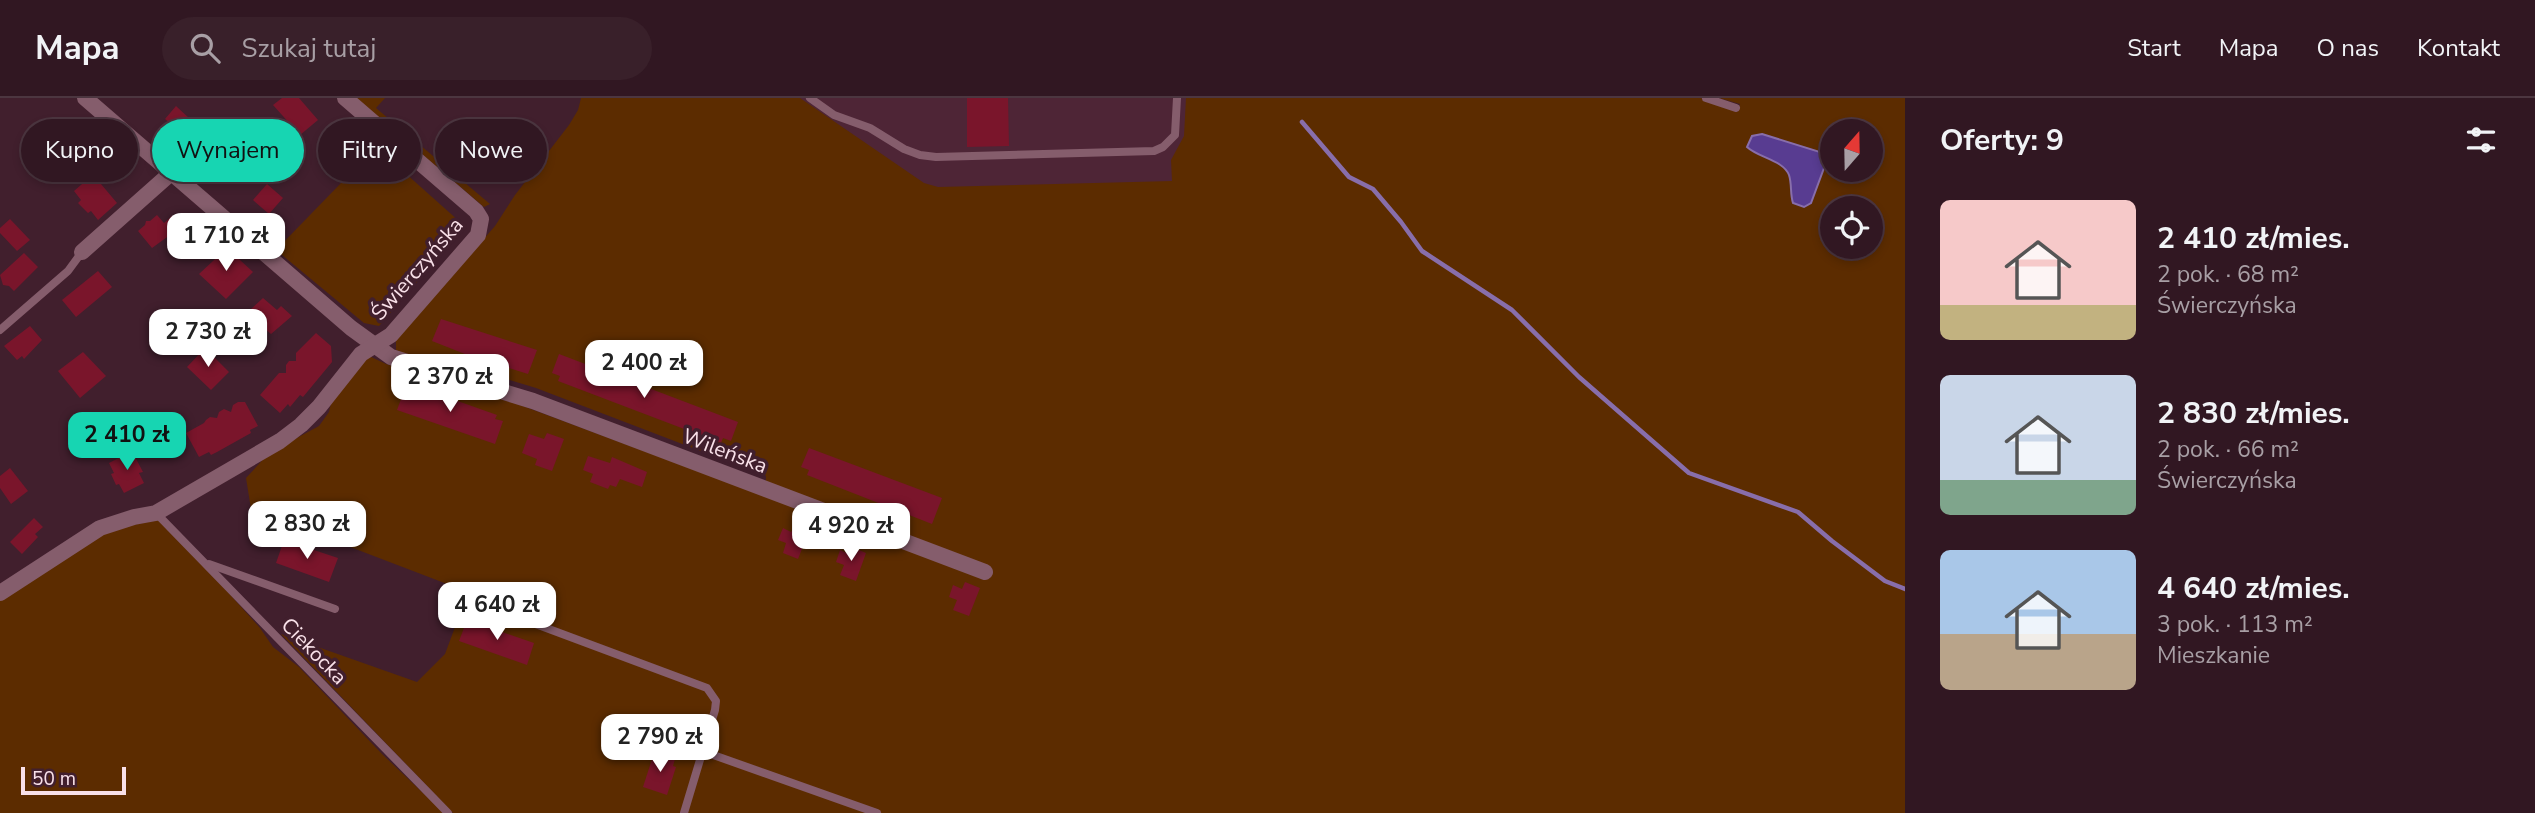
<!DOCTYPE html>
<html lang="pl">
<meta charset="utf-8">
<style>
:root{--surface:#311722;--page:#39202a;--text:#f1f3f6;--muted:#a89fa5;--line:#4c3640;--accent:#17d5b2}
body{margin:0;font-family:"Nunito Sans",sans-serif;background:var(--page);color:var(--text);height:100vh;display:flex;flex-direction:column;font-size:26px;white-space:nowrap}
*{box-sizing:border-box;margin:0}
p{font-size:23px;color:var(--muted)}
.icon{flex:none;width:38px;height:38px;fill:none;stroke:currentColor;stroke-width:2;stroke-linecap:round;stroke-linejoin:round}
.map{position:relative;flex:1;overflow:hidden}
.details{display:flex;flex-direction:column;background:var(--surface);width:630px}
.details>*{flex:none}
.hud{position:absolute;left:21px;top:21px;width:665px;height:63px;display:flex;gap:14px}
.needle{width:46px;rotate:20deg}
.fabs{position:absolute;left:1820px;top:21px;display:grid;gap:14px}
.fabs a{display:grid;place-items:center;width:63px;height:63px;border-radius:50%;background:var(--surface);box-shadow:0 4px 10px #0003,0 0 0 2px var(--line);font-size:35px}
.scale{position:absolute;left:21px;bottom:18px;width:105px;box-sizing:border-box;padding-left:7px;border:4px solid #f9e1e9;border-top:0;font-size:19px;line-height:24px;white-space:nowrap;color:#f9e1e9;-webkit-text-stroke:5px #411f2d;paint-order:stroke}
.price{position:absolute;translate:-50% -60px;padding:0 16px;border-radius:14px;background:#fff;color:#222;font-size:23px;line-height:46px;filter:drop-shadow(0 2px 4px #0008)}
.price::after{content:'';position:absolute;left:50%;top:42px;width:21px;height:16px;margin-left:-10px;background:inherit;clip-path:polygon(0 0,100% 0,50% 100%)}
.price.current{background:var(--accent);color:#111}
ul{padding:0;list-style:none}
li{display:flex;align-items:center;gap:21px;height:175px;padding:0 35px}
li span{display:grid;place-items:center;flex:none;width:196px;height:140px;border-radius:10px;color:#555}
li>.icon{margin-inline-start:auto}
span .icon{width:84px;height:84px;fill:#fffc;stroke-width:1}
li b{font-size:30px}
h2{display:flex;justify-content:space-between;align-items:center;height:84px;padding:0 35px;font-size:30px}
.tag{padding:0 24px;border-radius:32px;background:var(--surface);box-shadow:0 4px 10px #0003,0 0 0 2px var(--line);font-size:24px;line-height:63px}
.tag.current{background:var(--accent);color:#111}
header{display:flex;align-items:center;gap:42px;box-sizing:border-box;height:98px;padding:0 35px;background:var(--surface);border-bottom:2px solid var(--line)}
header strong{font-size:33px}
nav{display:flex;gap:38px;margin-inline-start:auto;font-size:24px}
.search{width:490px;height:63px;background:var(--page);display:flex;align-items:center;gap:18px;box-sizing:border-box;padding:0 24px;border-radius:38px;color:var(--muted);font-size:26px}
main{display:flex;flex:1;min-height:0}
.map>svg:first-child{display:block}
.built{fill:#4e2536}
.green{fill:#5c2c00;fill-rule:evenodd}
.water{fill:#583c91;stroke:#886eab;stroke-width:2}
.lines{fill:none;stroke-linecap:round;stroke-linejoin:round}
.stream{stroke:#886eab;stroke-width:4.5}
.building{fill:#7a152b}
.service{stroke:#855d6c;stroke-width:8}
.minor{stroke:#855d6c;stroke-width:16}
.labels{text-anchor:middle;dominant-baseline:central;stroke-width:7;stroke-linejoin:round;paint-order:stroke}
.street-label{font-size:21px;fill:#f9e1e9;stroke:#411f2d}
</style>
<header>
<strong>Mapa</strong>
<div class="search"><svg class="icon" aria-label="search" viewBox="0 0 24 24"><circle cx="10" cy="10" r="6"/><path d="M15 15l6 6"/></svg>Szukaj tutaj</div>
<nav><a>Start</a><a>Mapa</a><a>O nas</a><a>Kontakt</a></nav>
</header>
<main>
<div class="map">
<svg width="1905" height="715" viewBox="0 0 1905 715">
<rect width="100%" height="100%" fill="#411f2d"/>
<!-- built -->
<polygon class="built" points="758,0 1213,0 1177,111 928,115"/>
<!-- green -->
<g class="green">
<polygon points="356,0 385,0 376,10 490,106 484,109"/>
<path d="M581 0H800L924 85 938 89 1172 83 1171 62 1184 38 1186 0H1701L1737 14 1740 6 1719 0H1905V715H453L281 536 417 584 445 556 468 494 251 411 246 380 269 355 319 328 329 314 333 296 369 258 386 266 520 307 765 398 766 378 536 290 427 257 425 263 396 252V243L401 236 495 128 515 97 569 27 578 12ZM1832 33H1871V72H1832ZM1832 110H1871V149H1832Z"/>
<polygon points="376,49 460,124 461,133 379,228 364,225 276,152"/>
<polygon points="158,422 225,491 260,530 273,549 299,569 382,656 444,715 0,715 0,499 103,433"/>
</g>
<!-- water -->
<path class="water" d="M1762 36 1820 54 1827 62 1811 105 1804 109 1793 105C1790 96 1792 86 1789 77 1783 62 1759 60 1747 49L1752 38Z"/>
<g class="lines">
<!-- stream -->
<polyline class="stream" points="1302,24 1349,79 1373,91 1401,124 1422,153 1512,212 1579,279 1689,375 1798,414 1832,443 1885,483 1905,491"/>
</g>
<!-- building -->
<g class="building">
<polygon points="282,0 299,0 318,22 300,37 273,7"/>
<polygon points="967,0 1008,0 1009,48 967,49"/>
<polygon points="176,8 190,21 179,33 165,21"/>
<polygon points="453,30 484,56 471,70 441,45"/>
<polygon points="206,32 214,41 193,59 185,50"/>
<polygon points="113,59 121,69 101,86 117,105 98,122 91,113 88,115 78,105 81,102 74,93"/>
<polygon points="267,86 283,100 269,116 253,102"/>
<polygon points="157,117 164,125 172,118 181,129 152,150 138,133 145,127 146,123 150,123"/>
<polygon points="10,121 30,142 17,153 0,135 0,130"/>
<polygon points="227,150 253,174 226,201 199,176"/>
<polygon points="24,155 38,169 14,193 9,188 3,187 0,177"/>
<polygon points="98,173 112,189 76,219 62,202"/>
<polygon points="263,200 277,212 281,208 292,218 271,236 253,221 257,217 251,211"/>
<polygon points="441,221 537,252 528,276 470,258 432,243"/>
<polygon points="30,228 42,242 24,261 22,258 17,262 4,248"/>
<polygon points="316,235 331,248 332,264 303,299 300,297 290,309 288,306 280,315 260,297 279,275 286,275 286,267 289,263 296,263 296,255"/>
<polygon points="205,250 229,274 211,292 187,269"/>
<polygon points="83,254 106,278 80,300 58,273"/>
<polygon points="559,256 738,324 731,343 723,340 721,345 558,283 560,278 552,275"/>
<polygon points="407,285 497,317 495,321 503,323 495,346 397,312"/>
<polygon points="238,304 245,304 258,328 250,332 251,335 217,354 211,357 209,354 199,359 186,335 204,325 206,322 210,319 217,320 219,314 224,311 231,314 233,307"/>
<polygon points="162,327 167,337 159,345 146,352 139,338"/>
<polygon points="547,335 564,341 552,373 535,367 537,361 522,355 529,336 544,341"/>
<polygon points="809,350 942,400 932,426 807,377 809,372 801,369"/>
<polygon points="132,353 143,374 139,375 144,385 124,395 119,386 116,387 111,376 114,375 109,365"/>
<polygon points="588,358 610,365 612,359 647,374 642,389 620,381 616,389 610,387 608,391 590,384 593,376 583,372"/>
<polygon points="10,370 28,393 11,406 0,390 0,378"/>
<polygon points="34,420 43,429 35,436 38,439 22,456 10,444"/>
<polygon points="795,427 809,433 798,461 783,455 786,445 778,442 783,430 791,434"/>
<polygon points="284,442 338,460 329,484 276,465"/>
<polygon points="852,449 866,455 856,483 840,477 844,467 836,464 840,452 849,456"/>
<polygon points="965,484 980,490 969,518 953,512 957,502 949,499 953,487 962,491"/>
<polygon points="467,522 534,545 527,567 459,543"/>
<polygon points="657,655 675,661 673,668 676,669 667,697 643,689 652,661 655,662"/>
</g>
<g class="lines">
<!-- service -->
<g class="service">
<polyline points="810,0 834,17 870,30 904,51 920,57 936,59 1154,53 1163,49 1175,37 1177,0"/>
<polyline points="1706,0 1736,10"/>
<polyline points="0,232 68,173 82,154"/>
<polyline points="156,415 448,715"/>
<polyline points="209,466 335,511"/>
<polyline points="471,502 707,590 716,603 715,612 684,715"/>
<polyline points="702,653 877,715"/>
</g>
<!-- minor -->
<g class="minor">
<polyline points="85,0 351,230 391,259 533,303 985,474"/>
<polyline points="82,154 171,75"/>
<polyline points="0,495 100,430 134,419 156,415 280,343 301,327 319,309 361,256 391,237 478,137 481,121 476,113 345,0"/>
</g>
</g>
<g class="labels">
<!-- street labels -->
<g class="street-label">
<text transform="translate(417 171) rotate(-49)">Świerczyńska</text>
<text transform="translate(725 353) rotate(21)">Wileńska</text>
<text transform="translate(314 553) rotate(46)">Ciekocka</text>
</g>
</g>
</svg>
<div class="fabs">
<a><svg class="needle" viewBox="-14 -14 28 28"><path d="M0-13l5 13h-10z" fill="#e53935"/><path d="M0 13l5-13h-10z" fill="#a89fa5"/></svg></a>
<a><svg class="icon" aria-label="locate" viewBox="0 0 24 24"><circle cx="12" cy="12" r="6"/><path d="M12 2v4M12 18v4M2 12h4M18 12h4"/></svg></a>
</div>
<div class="scale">50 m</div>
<b class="price" style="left:226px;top:175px">1 710 zł</b>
<b class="price" style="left:208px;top:271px">2 730 zł</b>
<b class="price" style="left:644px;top:302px">2 400 zł</b>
<b class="price" style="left:450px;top:316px">2 370 zł</b>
<b class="price current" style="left:127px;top:374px">2 410 zł</b>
<b class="price" style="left:307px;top:463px">2 830 zł</b>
<b class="price" style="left:851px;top:465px">4 920 zł</b>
<b class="price" style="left:497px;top:544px">4 640 zł</b>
<b class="price" style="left:660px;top:676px">2 790 zł</b>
<div class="hud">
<a class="tag">Kupno</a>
<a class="tag current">Wynajem</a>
<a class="tag">Filtry</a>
<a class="tag">Nowe</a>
</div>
</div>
<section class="details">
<h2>Oferty: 9<svg class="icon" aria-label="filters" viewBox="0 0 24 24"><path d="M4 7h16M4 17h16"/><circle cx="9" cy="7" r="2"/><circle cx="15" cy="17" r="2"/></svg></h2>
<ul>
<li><span style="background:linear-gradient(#f6c9c9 75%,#c2b280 0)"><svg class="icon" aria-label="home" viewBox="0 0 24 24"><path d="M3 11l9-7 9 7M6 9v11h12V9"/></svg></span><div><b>2 410 zł/mies.</b><p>2 pok. · 68 m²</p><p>Świerczyńska</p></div></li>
<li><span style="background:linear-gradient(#c9d6e8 75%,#7fa58c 0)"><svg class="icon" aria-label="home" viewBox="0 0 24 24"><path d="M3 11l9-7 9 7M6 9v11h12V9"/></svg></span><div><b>2 830 zł/mies.</b><p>2 pok. · 66 m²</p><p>Świerczyńska</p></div></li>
<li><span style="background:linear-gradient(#a9c7e8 60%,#b9a48a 0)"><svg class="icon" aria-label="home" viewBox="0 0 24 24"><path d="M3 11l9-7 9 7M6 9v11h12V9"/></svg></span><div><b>4 640 zł/mies.</b><p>3 pok. · 113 m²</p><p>Mieszkanie</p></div></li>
</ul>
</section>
</main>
